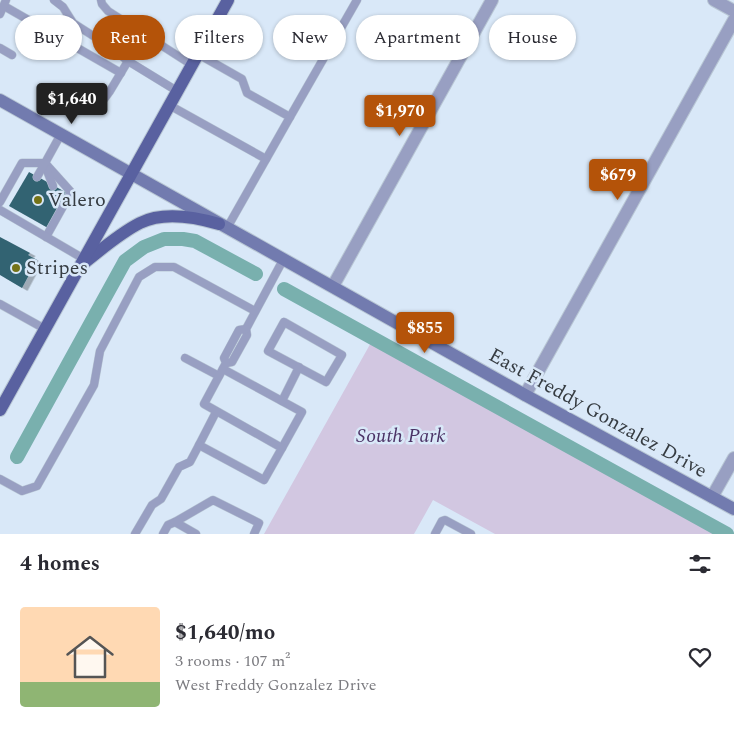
<!DOCTYPE html>
<meta charset="utf-8">
<style>
:root{--surface:#fff;--page:#f2f2f3;--text:#2b2b33;--muted:#7c7c81;--line:#e1e1e2;--accent:#b45309}
body{margin:0;font-family:Spectral,serif;background:var(--page);color:var(--text);height:100vh;display:flex;flex-direction:column;font-size:19px;white-space:nowrap}
*{box-sizing:border-box;margin:0}
p{font-size:16px;color:var(--muted)}
.icon{flex:none;width:28px;height:28px;fill:none;stroke:currentColor;stroke-width:2;stroke-linecap:round;stroke-linejoin:round}
.map{position:relative;height:534px;overflow:hidden}
.sheet{display:flex;flex-direction:column;background:var(--surface);flex:1}
.sheet>*{flex:none}
.top-card{position:absolute;left:15px;top:15px;width:705px;height:45px;display:flex;gap:10px}
.price{position:absolute;translate:-50% -42px;padding:0 11px;border-radius:5px;background:var(--accent);color:#fff;font-size:16px;line-height:32px;filter:drop-shadow(0 1px 2px #0008)}
.price::after{content:'';position:absolute;left:50%;top:30px;width:15px;height:11px;margin-left:-8px;background:inherit;clip-path:polygon(0 0,100% 0,50% 100%)}
.price.active{background:#222;color:#fff}
ul{padding:0;list-style:none}
li{display:flex;align-items:center;gap:15px;height:125px;padding:0 20px}
li+li{border-top:1px solid var(--line)}
li span{display:grid;place-items:center;flex:none;width:140px;height:100px;border-radius:5px;color:#555}
li>.icon{margin-inline-start:auto}
span .icon{width:60px;height:60px;fill:#fffc;stroke-width:1}
li b{font-size:21px}
h2{display:flex;justify-content:space-between;align-items:center;height:60px;padding:0 20px;font-size:21px}
.chip{padding:0 18px;border-radius:22px;background:var(--surface);box-shadow:0 1px 4px #0004;font-size:18px;line-height:45px}
.chip.active{background:var(--accent);color:#fff}
.map>svg:first-child{display:block}
.green{fill:#d2c7e1}
.lines{fill:none;stroke-linecap:round;stroke-linejoin:round}
.canal{stroke:#79b0ae;stroke-width:14}
.building{fill:#336372;filter:url(#shadow)}
.service-casing{stroke:#b8c6d4;stroke-width:9}
.minor-casing{stroke:#b8c6d4;stroke-width:14}
.secondary-casing{stroke:#b8c6d4;stroke-width:14}
.primary-casing{stroke:#b8c6d4;stroke-width:14}
.service{stroke:#989fc2;stroke-width:8}
.minor{stroke:#989fc2;stroke-width:12}
.secondary{stroke:#727baf;stroke-width:12}
.primary{stroke:#5961a0;stroke-width:12}
.poi-dot{fill:#747318;stroke:#d9e8f8;stroke-width:2}
.labels{text-anchor:middle;dominant-baseline:central;stroke-width:5;stroke-linejoin:round;paint-order:stroke}
.poi-label{font-size:20px;fill:#363c42;stroke:#d9e8f8;text-anchor:start}
.street-label{font-size:20px;fill:#363c42;stroke:#d9e8f8}
.park-label{font-size:20px;font-style:italic;fill:#4b3366;stroke:#d9e8f8}
</style>
<div class="map">
<svg width="734" height="534" viewBox="0 0 734 534">
<defs>
<filter id="shadow"><feDropShadow dx="5.5" dy="3" stdDeviation="0" flood-color="#0004"/></filter>
</defs>
<rect width="100%" height="100%" fill="#d9e8f8"/>
<!-- green -->
<polygon class="green" points="373,339 725,534 495,534 433,500 414,534 264,534"/>
<g class="lines">
<!-- canal -->
<g class="canal">
<polyline points="284,289 727,534"/>
<polyline points="17,457 125,261 144,247 164,239 183,239 195,241 256,274"/>
</g>
</g>
<!-- building -->
<g class="building">
<polygon points="29,172 67,193 48,228 9,206"/>
<polygon points="0,237 30,253 28,255 37,260 22,288 0,275"/>
</g>
<g class="lines">
<defs>
<g id="service">
<polyline points="54,0 63,7 73,23 109,46 128,61 177,91"/>
<polyline points="101,0 102,4 108,11 192,65"/>
<polyline points="4,6 121,73"/>
<polyline points="0,14 6,0"/>
<polyline points="0,48 12,55"/>
<polyline points="198,54 242,79 247,93 290,117 227,228"/>
<polyline points="82,94 97,101 104,99 110,91 128,61"/>
<polyline points="169,105 266,159"/>
<polyline points="290,117 357,0"/>
<polyline points="45,163 71,192 46,237"/>
<polyline points="46,168 53,186"/>
<polyline points="37,177 45,163"/>
<polyline points="0,202 22,163 45,163 61,134"/>
<polyline points="0,210 84,259"/>
<polyline points="0,304 45,329"/>
<polygon points="284,322 342,355 326,382 268,351"/>
<polyline points="185,358 219,376"/>
<polyline points="226,363 232,362 247,335 246,329 283,260"/>
<polyline points="223,369 302,412 282,448"/>
<polyline points="282,401 299,367"/>
<polyline points="199,445 216,412"/>
<polyline points="0,479 22,491 37,486 94,385 100,351 139,277 155,267 174,267 255,311"/>
<polyline points="135,534 152,505 161,499 179,467 190,462 199,445 264,480 282,448 204,404 226,363 224,358 239,330 246,329"/>
<polyline points="163,534 168,525 175,522"/>
<polyline points="196,534 175,522 213,500 259,523 254,534"/>
<polyline points="435,534 442,521 445,520 471,534"/>
</g>
<g id="minor">
<polyline points="714,0 734,11"/>
<polyline points="333,286 492,0"/>
<polyline points="525,395 734,20"/>
<polyline points="712,497 734,458"/>
</g>
<polyline id="secondary" points="0,100 525,395 734,509"/>
<g id="primary">
<path d="M84 263C102 249 120 233 140 223 164 211 195 217 219 224"/>
<polyline points="0,410 228,0"/>
</g>
</defs>
<!-- service casing -->
<use href="#service" class="service-casing"/>
<!-- minor casing -->
<use href="#minor" class="minor-casing"/>
<!-- secondary casing -->
<use href="#secondary" class="secondary-casing"/>
<!-- primary casing -->
<use href="#primary" class="primary-casing"/>
<!-- service -->
<use href="#service" class="service"/>
<!-- minor -->
<use href="#minor" class="minor"/>
<!-- secondary -->
<use href="#secondary" class="secondary"/>
<!-- primary -->
<use href="#primary" class="primary"/>
</g>
<!-- markers -->
<g class="poi-dot">
<circle cx="38" cy="200" r="5"/>
<circle cx="16" cy="268" r="5"/>
</g>
<g class="labels">
<!-- poi labels -->
<g class="poi-label">
<text x="48" y="200">Valero</text>
<text x="26" y="268">Stripes</text>
</g>
<!-- street labels -->
<g class="street-label">
<text transform="translate(598 413) rotate(29)">East Freddy Gonzalez Drive</text>
</g>
<!-- park labels -->
<g class="park-label">
<text x="401" y="436">South Park</text>
</g>
</g>
</svg>
<b class="price active" style="left:72px;top:125px">$1,640</b>
<b class="price" style="left:400px;top:137px">$1,970</b>
<b class="price" style="left:618px;top:201px">$679</b>
<b class="price" style="left:425px;top:354px">$855</b>
<div class="top-card">
<a class="chip">Buy</a>
<a class="chip active">Rent</a>
<a class="chip">Filters</a>
<a class="chip">New</a>
<a class="chip">Apartment</a>
<a class="chip">House</a>
</div>
</div>
<section class="sheet">
<h2>4 homes<svg class="icon" aria-label="filters" viewBox="0 0 24 24"><path d="M4 7h16M4 17h16"/><circle cx="9" cy="7" r="2"/><circle cx="15" cy="17" r="2"/></svg></h2>
<ul>
<li><span style="background:linear-gradient(#ffd9b3 75%,#8fb573 0)"><svg class="icon" aria-label="home" viewBox="0 0 24 24"><path d="M3 11l9-7 9 7M6 9v11h12V9"/></svg></span><div><b>$1,640/mo</b><p>3 rooms · 107 m²</p><p>West Freddy Gonzalez Drive</p></div><svg class="icon" aria-label="heart" viewBox="0 0 24 24"><path d="M12 20l-8-8c-3-5 5-10 8-4 3-6 11-1 8 4z"/></svg></li>
</ul>
</section>
